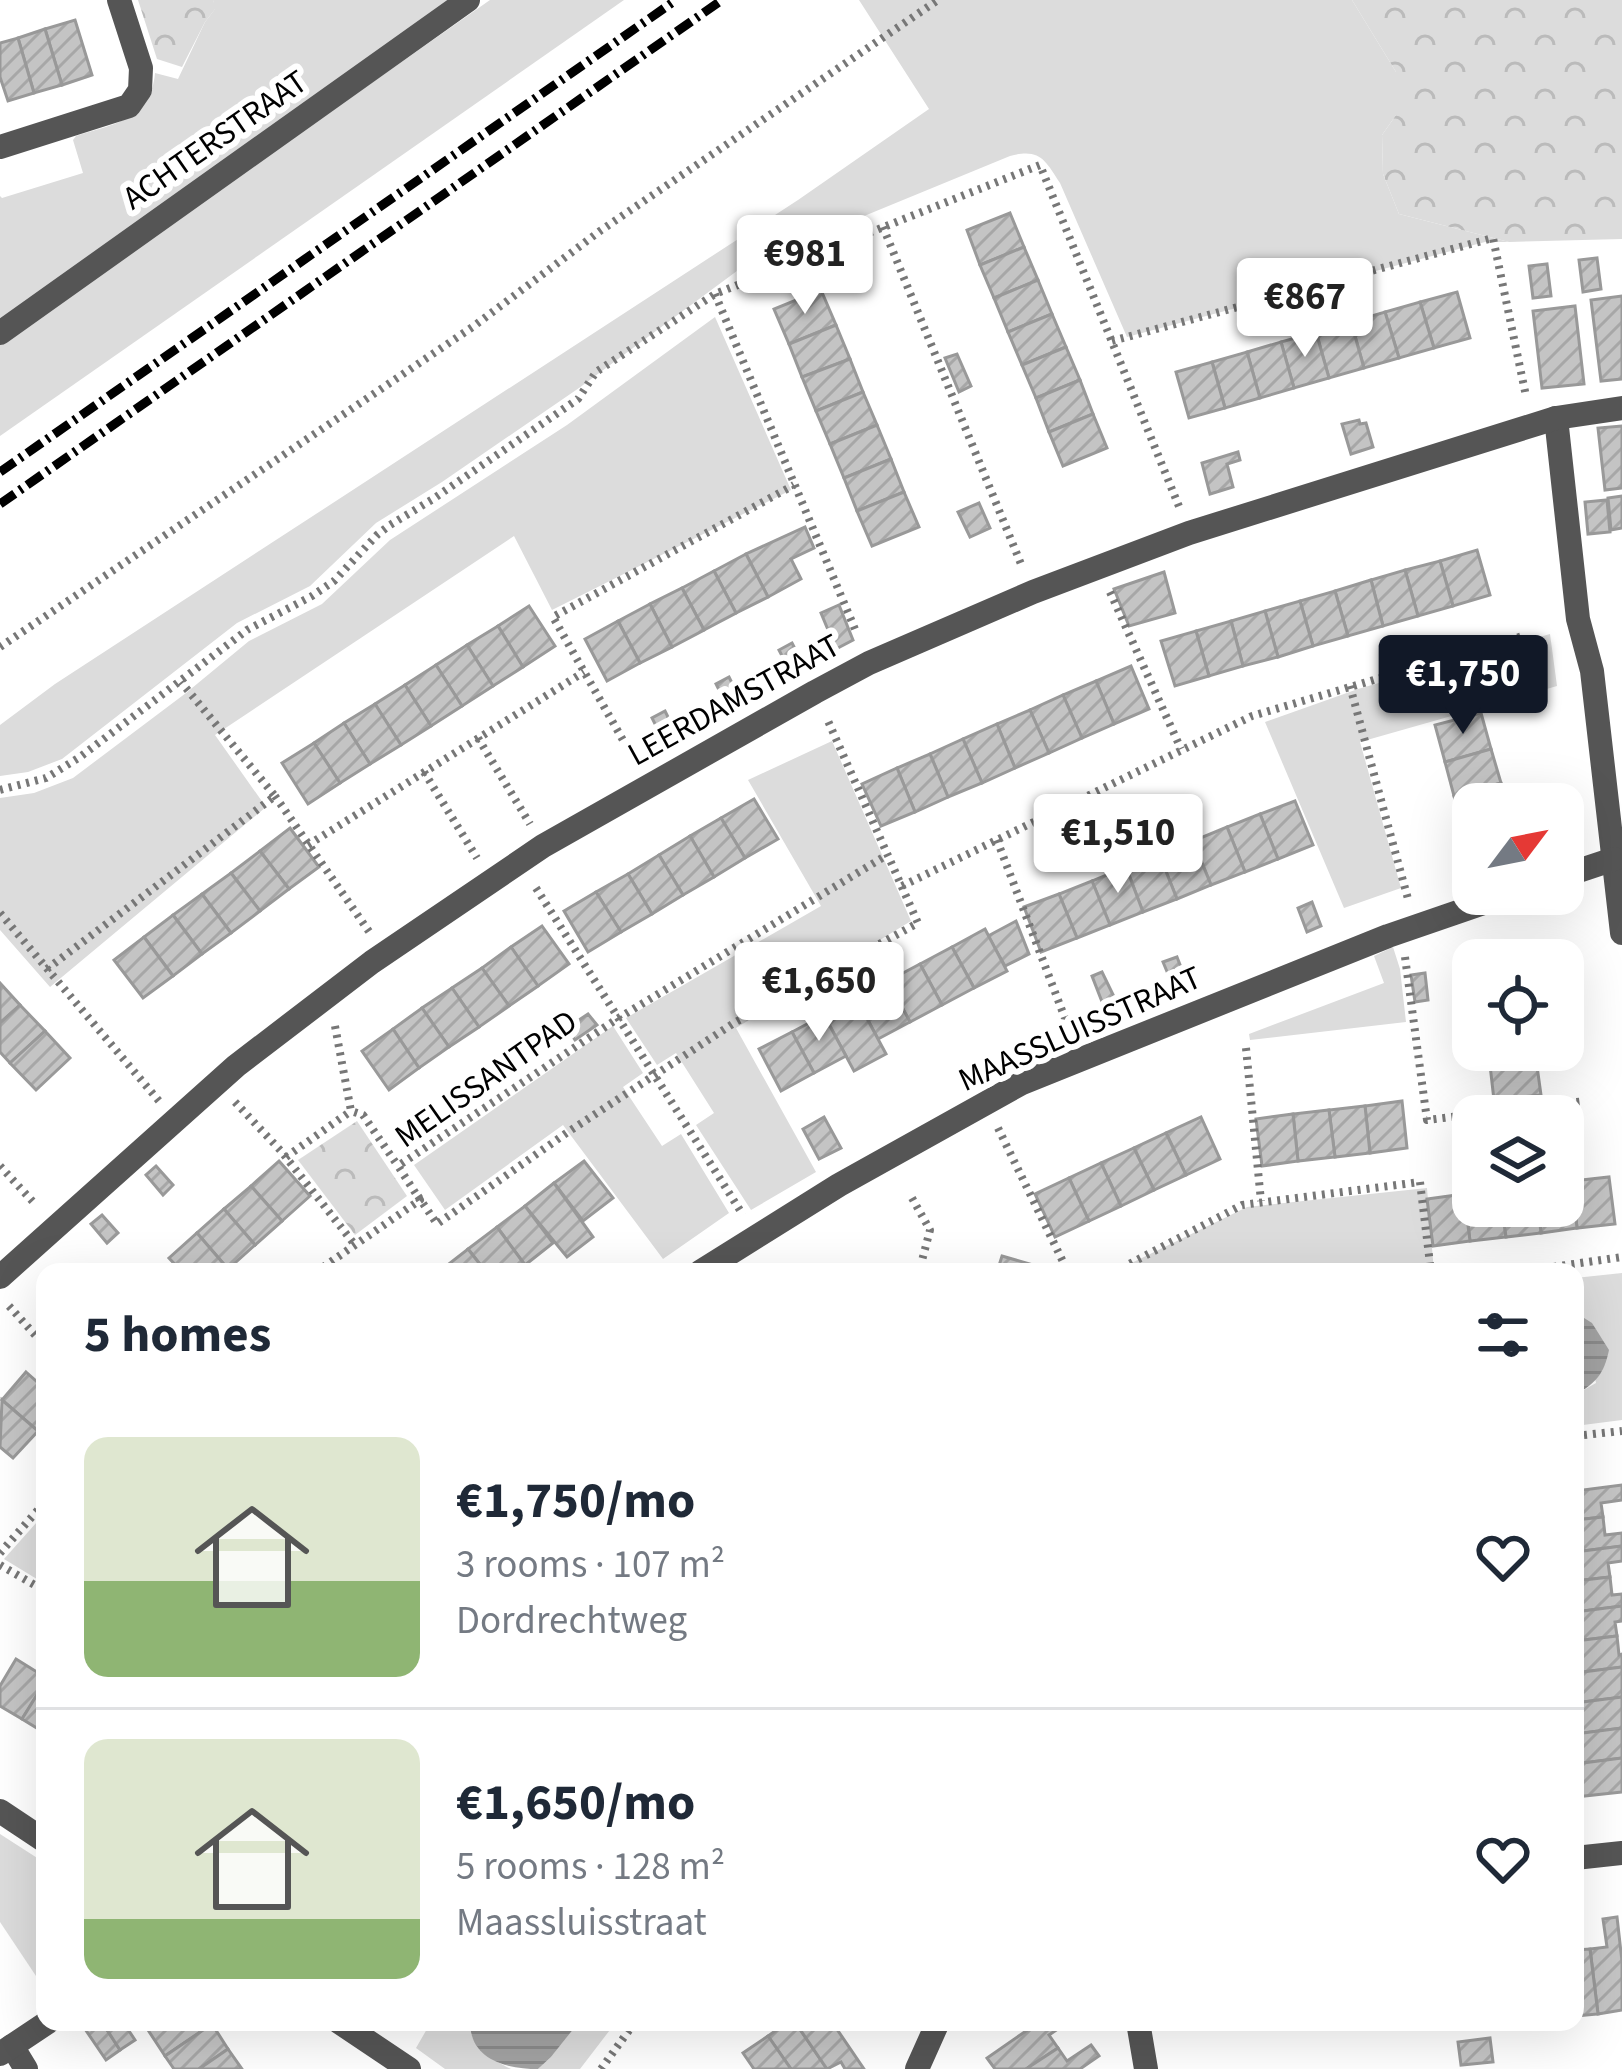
<!DOCTYPE html>
<meta charset="utf-8">
<style>
:root{--surface:#fff;--page:#f6f6f7;--text:#1f2937;--muted:#747a83;--line:#e0e1e3;--accent:#111827}
body{margin:0;font-family:"Source Sans 3",sans-serif;background:var(--page);color:var(--text);height:100vh;display:flex;flex-direction:column;font-size:45px;white-space:nowrap}
*{box-sizing:border-box;margin:0}
p{font-size:39px;color:var(--muted)}
.icon{flex:none;width:66px;height:66px;fill:none;stroke:currentColor;stroke-width:2;stroke-linecap:round;stroke-linejoin:round}
.map{position:relative;flex:1;overflow:hidden}
.drawer{position:absolute;left:36px;top:1263px;width:1548px;height:768px;display:flex;flex-direction:column;background:var(--surface);border-radius:24px;box-shadow:0 12px 48px #0002}
.drawer>*{flex:none}
.needle{width:78px;rotate:58deg}
.fabs{position:absolute;left:1452px;top:783px;display:grid;gap:24px}
.fabs a{display:grid;place-items:center;width:132px;height:132px;border-radius:24px;background:var(--surface);box-shadow:0 12px 48px #0002;font-size:60px}
.price{position:absolute;translate:-50% -102px;padding:0 27px;border-radius:12px;background:#fff;color:#222;font-size:39px;line-height:78px;filter:drop-shadow(0 3px 6px #0008)}
.price::after{content:'';position:absolute;left:50%;top:72px;width:36px;height:27px;margin-left:-18px;background:inherit;clip-path:polygon(0 0,100% 0,50% 100%)}
.price.on{background:var(--accent);color:#fff}
ul{padding:0;list-style:none}
li{display:flex;align-items:center;gap:36px;height:300px;padding:0 48px}
li+li{border-top:3px solid var(--line)}
li span{display:grid;place-items:center;flex:none;width:336px;height:240px;border-radius:24px;color:#555}
li>.icon{margin-inline-start:auto}
span .icon{width:144px;height:144px;fill:#fffc;stroke-width:1}
li b{font-size:51px}
h2{display:flex;justify-content:space-between;align-items:center;height:144px;padding:0 48px;font-size:51px}
.map>svg:first-child{display:block}
.grass{fill:#dcdcdc}
.forest{fill:url(#forest-crowns)}
.water{fill:url(#water-rules)}
.building{fill:url(#building-hatch);stroke:#999;stroke-width:3}
.lines{fill:none;stroke-linecap:round;stroke-linejoin:round}
.path{stroke:#777;stroke-width:8;stroke-dasharray:3 6;stroke-linecap:butt}
.street{stroke:#555;stroke-width:24}
.rail{stroke:#000;stroke-width:9;stroke-dasharray:18 6 3 6;stroke-linecap:butt}
.labels{text-anchor:middle;dominant-baseline:central;stroke-width:12;stroke-linejoin:round;paint-order:stroke}
.street-label{font-size:33px;fill:#000;stroke:#fff}
</style>
<div class="map">
<svg width="1622" height="2069" viewBox="0 0 1622 2069">
<defs>
<pattern id="forest-crowns" width="20" height="18" patternUnits="userSpaceOnUse" patternTransform="scale(3)"><rect width="20" height="18" fill="#dcdcdc"/><path d="M2 6a3 3 0 1 1 6 0M12 15a3 3 0 1 1 6 0" fill="none" stroke="#bbb"/></pattern>
<pattern id="water-rules" width="6" height="5" patternUnits="userSpaceOnUse" patternTransform="scale(3)"><rect width="6" height="5" fill="#a3a3a3"/><path d="M0 2.5h6" fill="none" stroke="#8b8b8b"/></pattern>
<pattern id="building-hatch" width="6" height="6" patternUnits="userSpaceOnUse" patternTransform="scale(3)"><rect width="6" height="6" fill="#c4c4c4"/><path d="M-1 1l2-2M0 6l6-6M5 7l2-2" fill="none" stroke="#a7a7a7"/></pattern>
</defs>
<rect width="100%" height="100%" fill="#fff"/>
<!-- grass -->
<g class="grass">
<path d="M213 0H459L0 324V196L2 198 83 173 73 140 76 136C113 124 151 120 155 73L178 79 205 22 215 9Z"/>
<polygon points="490,0 624,0 0,436 0,343"/>
<path d="M859 0H1352L1396 72V115L1382 135 1383 174 1399 214 1509 242H1485L1127 337 1060 183C1045 160 1040 148 1010 156L745 265 579 388 442 482 376 523 310 586 237 623 62 759 28 772 0 776V725L55 684 798 200 929 109Z"/>
<polygon points="715,317 791,490 552,610 514,536 215,735 266,807 50,987 0,930 0,798 34,793 73,778 186,693 249,641 322,604 390,540 567,425"/>
<polygon points="1550,634 1557,686 1360,742 1401,888 1344,908 1265,722 1358,689"/>
<polygon points="832,741 911,921 736,1028 816,1172 751,1210 696,1125 714,1113 676,1053 657,1065 626,1018 821,906 748,780"/>
<polygon points="1393,947 1400,969 1406,1022 1250,1040 1249,1034 1384,983 1374,956"/>
<polygon points="613,1026 643,1073 623,1087 662,1146 681,1134 729,1213 663,1259 563,1125 445,1210 414,1165"/>
<polygon points="1427,1188 1434,1272 1113,1272 1247,1207"/>
<polygon points="1622,1273 1622,1420 1575,1426 1575,1395 1596,1383 1582,1316 1575,1317 1575,1278"/>
<polygon points="45,1513 45,1584 4,1559"/>
<polygon points="0,1834 45,1863 45,1969 36,1976 0,1922"/>
<path d="M431 2022H470C469 2047 491 2059 511 2069H445L416 2048Z"/>
<polygon points="579,2022 616,2022 580,2069 538,2069 551,2057"/>
</g>
<!-- forest -->
<g class="forest">
<polygon points="138,0 213,0 216,8 205,22 182,67 157,59"/>
<polygon points="1352,0 1622,0 1622,239 1509,242 1399,214 1383,174 1382,135 1396,115 1396,72"/>
<polygon points="357,1121 407,1196 355,1235 298,1160"/>
</g>
<!-- water -->
<g class="water">
<path d="M1581 1316 1592 1323 1609 1350C1604 1374 1596 1383 1575 1395V1317Z"/>
<path d="M470 2022H579L551 2057 538 2069C507 2069 470 2060 470 2022Z"/>
</g>
<!-- building -->
<g class="building">
<polygon points="75,20 92,75 62,85 45,29"/>
<polygon points="45,29 62,85 34,93 18,38"/>
<polygon points="18,38 34,93 8,101 0,77 0,43"/>
<polygon points="1010,213 1024,247 980,265 967,230"/>
<polygon points="1024,247 1038,280 994,298 980,265"/>
<polygon points="1597,258 1601,289 1583,292 1579,260"/>
<polygon points="1547,264 1551,296 1533,298 1529,266"/>
<polygon points="1038,280 1052,314 1008,332 994,298"/>
<polygon points="821,290 836,325 789,344 774,309"/>
<polygon points="1457,292 1470,338 1434,348 1420,302"/>
<polygon points="1622,296 1622,379 1601,381 1591,300"/>
<polygon points="1420,302 1434,348 1399,358 1385,312"/>
<polygon points="1575,306 1584,384 1542,388 1533,311"/>
<polygon points="1385,312 1399,358 1364,368 1351,322"/>
<polygon points="1052,314 1066,347 1022,365 1008,332"/>
<polygon points="1351,322 1364,368 1329,378 1316,332"/>
<polygon points="836,325 850,359 802,377 789,344"/>
<polygon points="1316,332 1329,378 1294,388 1281,342"/>
<polygon points="1281,342 1294,388 1260,398 1247,352"/>
<polygon points="1066,347 1080,380 1036,398 1022,365"/>
<polygon points="1247,352 1260,398 1225,408 1212,362"/>
<polygon points="957,354 971,386 959,392 945,358"/>
<polygon points="850,359 863,392 816,411 802,377"/>
<polygon points="1212,362 1225,408 1189,418 1176,372"/>
<polygon points="1080,380 1093,414 1049,432 1036,398"/>
<polygon points="863,392 877,425 830,444 816,411"/>
<polygon points="1093,414 1107,448 1063,466 1049,432"/>
<polygon points="1359,420 1360,424 1366,423 1373,447 1351,454 1342,424"/>
<polygon points="877,425 891,459 844,478 830,444"/>
<polygon points="1622,426 1622,488 1605,490 1598,428"/>
<polygon points="1238,452 1240,460 1227,464 1233,487 1210,494 1202,463"/>
<polygon points="891,459 904,492 857,511 844,478"/>
<polygon points="904,492 919,527 872,546 857,511"/>
<polygon points="1622,496 1622,528 1611,530 1608,498"/>
<polygon points="1607,500 1610,532 1588,534 1585,502"/>
<polygon points="979,503 990,528 970,537 958,512"/>
<polygon points="805,527 814,548 791,559 801,579 768,597 746,554"/>
<polygon points="1477,550 1490,595 1453,606 1440,561"/>
<polygon points="746,554 768,597 736,613 714,571"/>
<polygon points="1440,561 1453,606 1418,616 1405,570"/>
<polygon points="1405,570 1418,616 1383,626 1371,580"/>
<polygon points="714,571 736,613 704,630 682,588"/>
<polygon points="1164,572 1175,613 1129,626 1114,589"/>
<polygon points="1371,580 1383,626 1348,636 1335,591"/>
<polygon points="682,588 704,630 672,647 650,604"/>
<polygon points="1335,591 1348,636 1313,646 1300,601"/>
<polygon points="1300,601 1313,646 1278,657 1265,611"/>
<polygon points="650,604 672,647 640,663 618,621"/>
<polygon points="839,605 853,640 836,649 821,613"/>
<polygon points="529,606 555,646 523,667 498,626"/>
<polygon points="1265,611 1278,657 1243,666 1231,621"/>
<polygon points="618,621 640,663 607,681 585,639"/>
<polygon points="1231,621 1243,666 1209,676 1196,631"/>
<polygon points="498,626 523,667 493,686 467,645"/>
<polygon points="1196,631 1209,676 1175,686 1161,641"/>
<polygon points="792,643 804,666 791,673 779,650"/>
<polygon points="467,645 493,686 462,706 436,665"/>
<polygon points="436,665 462,706 431,726 405,685"/>
<polygon points="1131,666 1149,709 1114,724 1096,681"/>
<polygon points="729,677 740,699 727,706 716,684"/>
<polygon points="1096,681 1114,724 1082,738 1063,695"/>
<polygon points="405,685 431,726 401,745 375,704"/>
<polygon points="1063,695 1082,738 1049,753 1030,710"/>
<polygon points="375,704 401,745 370,764 344,723"/>
<polygon points="1030,710 1049,753 1015,768 997,724"/>
<polygon points="665,711 676,733 663,740 652,718"/>
<polygon points="1481,713 1491,749 1445,762 1435,725"/>
<polygon points="344,723 370,764 340,783 314,743"/>
<polygon points="997,724 1015,768 982,783 963,739"/>
<polygon points="963,739 982,783 948,797 930,754"/>
<polygon points="314,743 340,783 308,804 282,763"/>
<polygon points="1491,749 1501,783 1454,796 1445,762"/>
<polygon points="930,754 948,797 915,812 897,768"/>
<polygon points="897,768 915,812 881,826 862,784"/>
<polygon points="1501,783 1507,804 1473,804 1473,829 1464,831 1454,796"/>
<polygon points="754,799 778,839 745,858 721,818"/>
<polygon points="1295,801 1313,845 1278,859 1260,814"/>
<polygon points="1260,814 1278,859 1245,872 1227,827"/>
<polygon points="721,818 745,858 714,877 690,836"/>
<polygon points="1227,827 1245,872 1211,885 1193,841"/>
<polygon points="290,828 319,867 289,889 260,851"/>
<polygon points="690,836 714,877 683,895 659,855"/>
<polygon points="1193,841 1211,885 1177,899 1159,854"/>
<polygon points="260,851 289,889 260,911 231,873"/>
<polygon points="1159,854 1177,899 1143,912 1126,867"/>
<polygon points="659,855 683,895 652,914 628,874"/>
<polygon points="1126,867 1143,912 1110,925 1092,881"/>
<polygon points="231,873 260,911 231,933 202,894"/>
<polygon points="628,874 652,914 621,932 596,892"/>
<polygon points="1092,881 1110,925 1077,938 1059,894"/>
<polygon points="596,892 621,932 588,952 564,911"/>
<polygon points="202,894 231,933 202,954 173,915"/>
<polygon points="1059,894 1077,938 1041,952 1024,907"/>
<polygon points="1312,902 1321,926 1307,932 1298,908"/>
<polygon points="173,915 202,954 173,976 144,937"/>
<polygon points="1016,921 1029,954 1005,966 988,936"/>
<polygon points="542,926 569,964 538,986 511,947"/>
<polygon points="985,929 1007,971 974,988 952,947"/>
<polygon points="144,937 173,976 143,998 114,960"/>
<polygon points="511,947 538,986 509,1006 482,968"/>
<polygon points="952,947 974,988 942,1005 920,964"/>
<polygon points="1523,949 1524,960 1476,960 1476,954"/>
<polygon points="1177,957 1186,980 1173,986 1163,962"/>
<polygon points="920,964 942,1005 910,1022 888,981"/>
<polygon points="482,968 509,1006 479,1027 452,988"/>
<polygon points="1102,972 1119,1007 1106,1012 1092,976"/>
<polygon points="1425,973 1428,1000 1415,1002 1411,975"/>
<polygon points="888,981 910,1022 878,1039 856,998"/>
<polygon points="0,983 20,1005 0,1023"/>
<polygon points="452,988 479,1027 449,1047 422,1008"/>
<polygon points="856,998 886,1054 854,1071 824,1015"/>
<polygon points="20,1005 45,1031 10,1063 0,1052 0,1023"/>
<polygon points="422,1008 449,1047 419,1068 393,1029"/>
<polygon points="588,1014 597,1025 575,1040 567,1028"/>
<polygon points="824,1015 846,1056 814,1073 792,1032"/>
<polygon points="393,1029 419,1068 389,1090 362,1051"/>
<polygon points="45,1031 70,1058 36,1090 10,1063"/>
<polygon points="792,1032 814,1073 781,1091 759,1049"/>
<polygon points="1488,1050 1535,1050 1536,1059 1490,1065"/>
<polygon points="1536,1059 1541,1095 1494,1100 1490,1065"/>
<polygon points="1402,1101 1407,1148 1370,1153 1365,1106"/>
<polygon points="1365,1106 1370,1153 1335,1157 1329,1110"/>
<polygon points="1329,1110 1335,1157 1298,1161 1293,1114"/>
<polygon points="1293,1114 1298,1161 1262,1166 1256,1119"/>
<polygon points="824,1117 841,1148 819,1159 803,1129"/>
<polygon points="1201,1117 1220,1159 1186,1175 1166,1133"/>
<polygon points="1166,1133 1186,1175 1154,1190 1134,1148"/>
<polygon points="1134,1148 1154,1190 1121,1206 1101,1163"/>
<polygon points="279,1161 310,1196 282,1221 251,1186"/>
<polygon points="584,1161 613,1198 583,1221 554,1183"/>
<polygon points="1101,1163 1121,1206 1089,1221 1069,1178"/>
<polygon points="156,1166 173,1185 163,1195 146,1175"/>
<polygon points="1609,1177 1615,1224 1577,1228 1572,1181"/>
<polygon points="1069,1178 1089,1221 1055,1237 1035,1194"/>
<polygon points="1572,1181 1577,1228 1541,1233 1538,1206 1563,1206 1563,1183"/>
<polygon points="554,1183 593,1237 567,1257 525,1206"/>
<polygon points="251,1186 282,1221 255,1245 224,1209"/>
<polygon points="1473,1193 1473,1206 1502,1206 1506,1237 1470,1241 1464,1194"/>
<polygon points="1464,1194 1470,1241 1433,1246 1427,1199"/>
<polygon points="525,1206 553,1243 525,1265 497,1227"/>
<polygon points="1502,1206 1538,1206 1541,1233 1506,1237"/>
<polygon points="224,1209 255,1245 228,1269 197,1233"/>
<polygon points="102,1215 118,1233 107,1243 91,1224"/>
<polygon points="497,1227 525,1265 515,1272 486,1272 468,1249"/>
<polygon points="197,1233 228,1269 225,1272 182,1272 169,1258"/>
<polygon points="468,1249 486,1272 441,1272 440,1271"/>
<polygon points="1002,1256 1047,1269 1046,1272 997,1272"/>
<polygon points="26,1372 45,1389 45,1423 38,1431 2,1400"/>
<polygon points="2,1400 38,1431 13,1458 0,1447"/>
<polygon points="1622,1485 1622,1500 1601,1503 1603,1517 1575,1520 1575,1491"/>
<polygon points="1603,1517 1605,1535 1622,1533 1622,1546 1575,1552 1575,1520"/>
<polygon points="1622,1546 1622,1561 1608,1563 1610,1577 1575,1581 1575,1552"/>
<polygon points="1610,1577 1612,1595 1622,1594 1622,1606 1575,1612 1575,1581"/>
<polygon points="1622,1606 1622,1621 1615,1622 1617,1636 1575,1641 1575,1612"/>
<polygon points="1617,1636 1619,1655 1622,1654 1622,1667 1575,1673 1575,1641"/>
<polygon points="16,1659 45,1677 45,1682 22,1719 0,1706 0,1686"/>
<polygon points="1622,1667 1622,1697 1575,1703 1575,1673"/>
<polygon points="45,1682 45,1733 22,1719"/>
<polygon points="1622,1697 1622,1728 1575,1734 1575,1703"/>
<polygon points="1622,1728 1622,1758 1575,1764 1575,1734"/>
<polygon points="1622,1758 1622,1792 1575,1797 1575,1764"/>
<polygon points="1617,1917 1622,1961 1622,2010 1598,2014 1590,1949 1607,1947 1603,1919"/>
<polygon points="1590,1949 1598,2014 1575,2016 1575,1950"/>
<polygon points="95,2022 102,2022 120,2050 106,2060 85,2029"/>
<polygon points="102,2022 123,2022 135,2040 120,2050"/>
<polygon points="160,2022 211,2022 212,2024 165,2056 148,2030"/>
<polygon points="788,2022 795,2022 827,2069 791,2069 768,2036"/>
<polygon points="795,2022 832,2022 864,2069 845,2069 841,2062 827,2069"/>
<polygon points="1039,2022 1068,2022 1049,2035 1058,2048 1026,2069 995,2069 987,2058"/>
<polygon points="212,2024 228,2049 199,2069 174,2069 165,2056"/>
<polygon points="768,2036 791,2069 754,2069 743,2053"/>
<polygon points="1490,2038 1493,2062 1461,2065 1458,2042"/>
<polygon points="1091,2045 1099,2056 1080,2069 1026,2069 1058,2048 1067,2061"/>
<polygon points="228,2049 242,2069 199,2069"/>
</g>
<g class="lines">
<!-- path -->
<g class="path">
<polyline points="883,227 1021,564"/>
<polyline points="715,294 857,634"/>
<polyline points="1112,341 1493,238 1526,396"/>
<polyline points="1110,592 1181,749"/>
<polyline points="0,647 474,326 600,231 938,0"/>
<polyline points="1350,686 1408,899"/>
<polyline points="478,738 530,824"/>
<polyline points="636,763 553,617 794,485"/>
<polyline points="424,772 477,858"/>
<polyline points="0,790 46,778 80,757 247,630 312,596 334,581 377,535 390,525 433,499 578,399 596,372 715,294 1040,165 1180,509"/>
<polyline points="275,796 370,933"/>
<polyline points="997,840 1071,1034"/>
<polyline points="308,845 584,672"/>
<polyline points="902,886 1252,716 1526,635"/>
<polyline points="536,888 743,1215"/>
<polyline points="0,913 159,1101"/>
<polyline points="1405,957 1427,1120 1585,1101"/>
<polyline points="47,969 275,796 181,682"/>
<polyline points="335,1026 351,1111 363,1115 398,1166"/>
<polyline points="1246,1048 1261,1201"/>
<polyline points="235,1102 281,1151 355,1245"/>
<polyline points="998,1128 1068,1272"/>
<polyline points="286,1157 351,1111"/>
<polyline points="0,1166 35,1204"/>
<polyline points="418,1196 437,1224 568,1132 734,1023 918,923 828,721"/>
<polyline points="912,1198 930,1230 919,1272"/>
<polyline points="316,1272 420,1200 398,1166 617,1019 887,855"/>
<polyline points="1114,1272 1242,1205 1420,1182 1431,1272"/>
<polyline points="1518,1272 1622,1257"/>
<polyline points="9,1306 45,1346"/>
<polyline points="1575,1436 1622,1431"/>
<polyline points="0,1553 45,1502"/>
<polyline points="0,1565 45,1591"/>
<polyline points="601,2069 635,2022"/>
</g>
<!-- street -->
<g class="street">
<polyline points="0,147 129,106 140,90 141,68 119,0"/>
<polyline points="0,333 468,0"/>
<polyline points="1556,418 1578,619 1592,671 1622,933"/>
<polyline points="1563,876 1614,859"/>
<polyline points="700,1272 839,1185 1022,1083 1388,936 1510,894"/>
<polyline points="0,1277 236,1066 372,962 543,846 815,692 869,663 1033,592 1189,533 1556,418 1622,408"/>
<polyline points="0,1811 45,1841"/>
<polyline points="1575,1858 1622,1853"/>
<polyline points="339,2022 409,2069"/>
<polyline points="1138,2022 1146,2069"/>
<polyline points="12,2046 26,2069"/>
<polyline points="0,2054 48,2022"/>
<polyline points="917,2069 938,2022"/>
</g>
<!-- rail -->
<g class="rail">
<polyline points="0,472 676,0"/>
<polyline points="0,504 722,0"/>
</g>
</g>
<g class="labels">
<!-- street labels -->
<g class="street-label">
<text transform="translate(215 140) rotate(-35)">ACHTERSTRAAT</text>
<text transform="translate(734 700) rotate(-29)">LEERDAMSTRAAT</text>
<text transform="translate(1080 1029) rotate(-24)">MAASSLUISSTRAAT</text>
<text transform="translate(486 1079) rotate(-35)">MELISSANTPAD</text>
</g>
</g>
</svg>
<div class="fabs">
<a><svg class="needle" viewBox="-14 -14 28 28"><path d="M0-13l5 13h-10z" fill="#e53935"/><path d="M0 13l5-13h-10z" fill="#747a83"/></svg></a>
<a><svg class="icon" aria-label="locate" viewBox="0 0 24 24"><circle cx="12" cy="12" r="6"/><path d="M12 2v4M12 18v4M2 12h4M18 12h4"/></svg></a>
<a><svg class="icon" aria-label="layers" viewBox="0 0 24 24"><path d="M12 4l9 5-9 5-9-5zM3 14l9 5 9-5"/></svg></a>
</div>
<b class="price" style="left:805px;top:317px">€981</b>
<b class="price" style="left:1305px;top:360px">€867</b>
<b class="price on" style="left:1463px;top:737px">€1,750</b>
<b class="price" style="left:1118px;top:896px">€1,510</b>
<b class="price" style="left:819px;top:1044px">€1,650</b>
<section class="drawer">
<h2>5 homes<svg class="icon" aria-label="filters" viewBox="0 0 24 24"><path d="M4 7h16M4 17h16"/><circle cx="9" cy="7" r="2"/><circle cx="15" cy="17" r="2"/></svg></h2>
<ul>
<li><span style="background:linear-gradient(#dfe7d0 60%,#8fb573 0)"><svg class="icon" aria-label="home" viewBox="0 0 24 24"><path d="M3 11l9-7 9 7M6 9v11h12V9"/></svg></span><div><b>€1,750/mo</b><p>3 rooms · 107 m²</p><p>Dordrechtweg</p></div><svg class="icon" aria-label="heart" viewBox="0 0 24 24"><path d="M12 20l-8-8c-3-5 5-10 8-4 3-6 11-1 8 4z"/></svg></li>
<li><span style="background:linear-gradient(#dfe7d0 75%,#8fb573 0)"><svg class="icon" aria-label="home" viewBox="0 0 24 24"><path d="M3 11l9-7 9 7M6 9v11h12V9"/></svg></span><div><b>€1,650/mo</b><p>5 rooms · 128 m²</p><p>Maassluisstraat</p></div><svg class="icon" aria-label="heart" viewBox="0 0 24 24"><path d="M12 20l-8-8c-3-5 5-10 8-4 3-6 11-1 8 4z"/></svg></li>
</ul>
</section>
</div>
